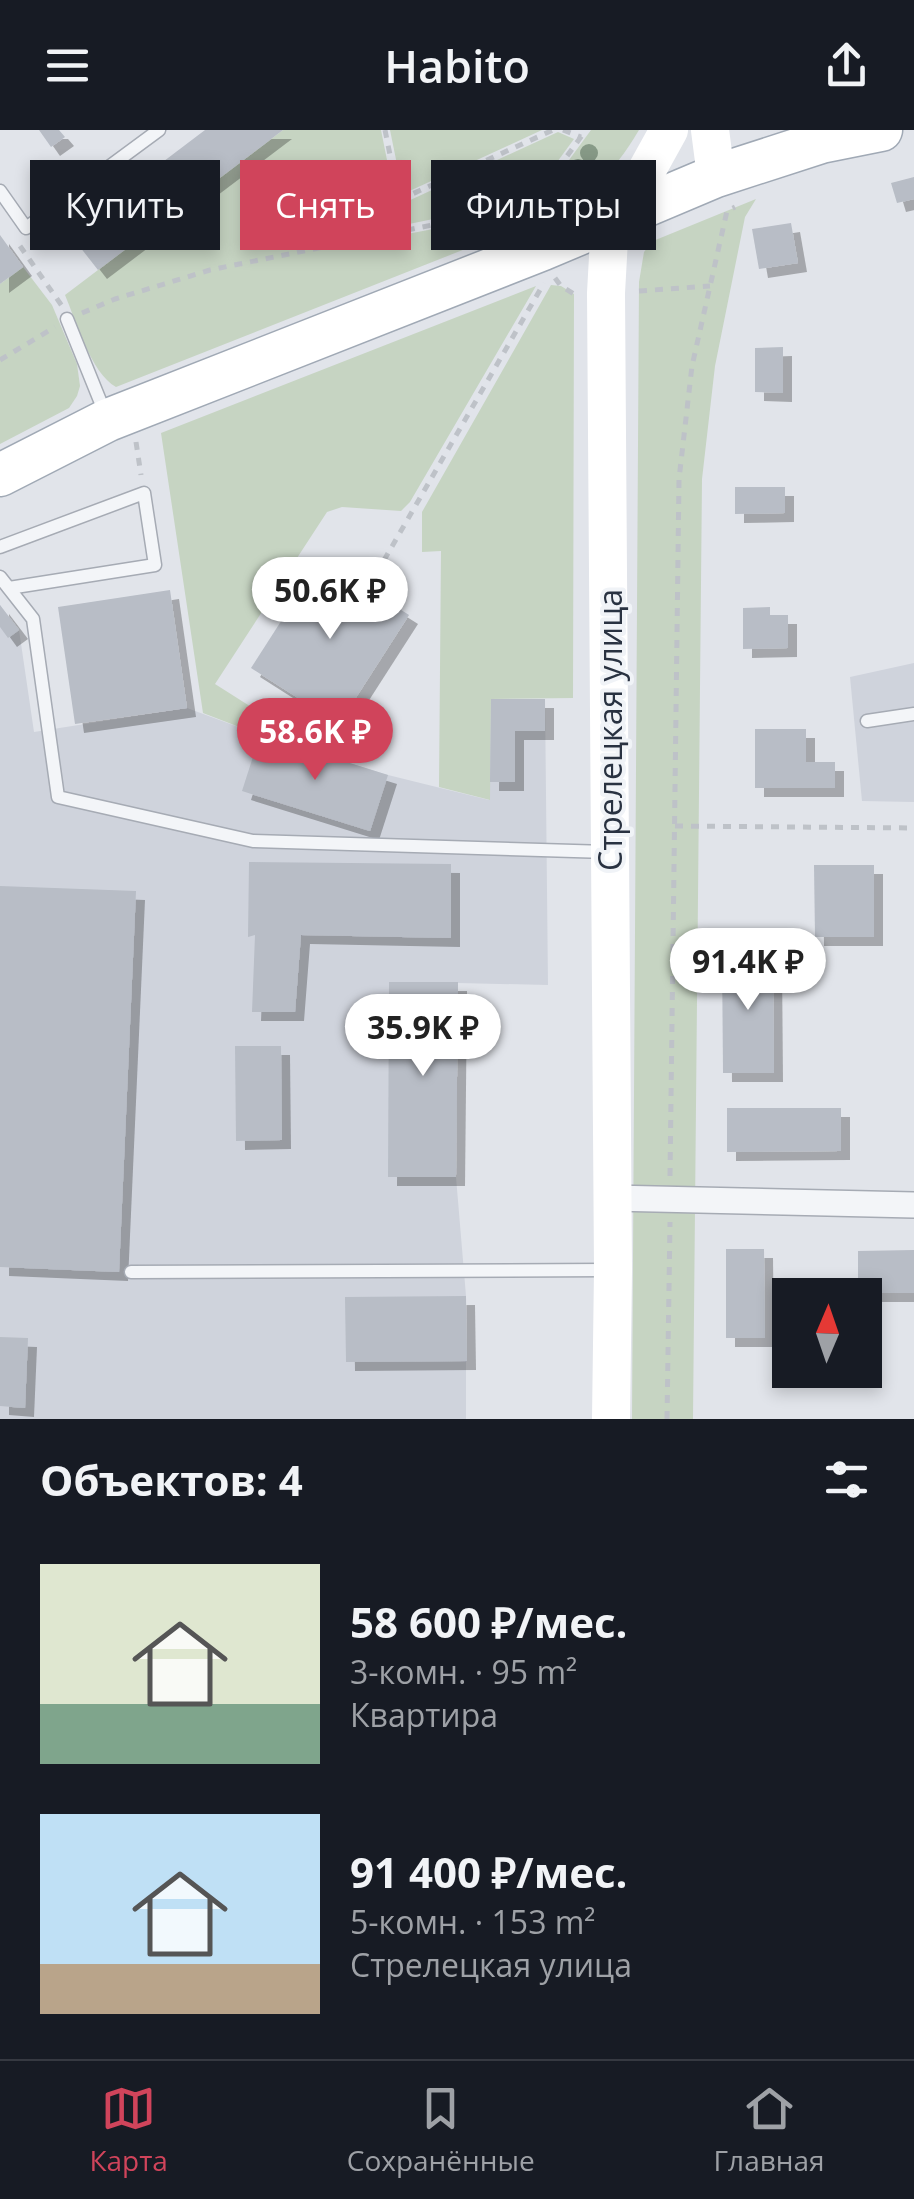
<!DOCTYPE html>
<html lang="ru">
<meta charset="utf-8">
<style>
:root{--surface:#171b24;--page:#20242c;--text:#f1f3f6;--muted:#9ea1a6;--line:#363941;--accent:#d0445b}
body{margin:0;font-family:"Open Sans",sans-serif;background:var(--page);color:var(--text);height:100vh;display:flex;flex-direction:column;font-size:38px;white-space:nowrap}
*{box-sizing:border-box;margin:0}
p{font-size:32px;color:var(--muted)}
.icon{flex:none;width:55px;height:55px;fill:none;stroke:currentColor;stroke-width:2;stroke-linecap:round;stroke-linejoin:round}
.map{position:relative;height:1289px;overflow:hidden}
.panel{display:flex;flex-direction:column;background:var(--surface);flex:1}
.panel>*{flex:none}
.hud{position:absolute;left:30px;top:30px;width:855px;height:90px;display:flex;gap:20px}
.needle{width:65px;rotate:2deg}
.tools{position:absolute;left:772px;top:1148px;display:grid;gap:20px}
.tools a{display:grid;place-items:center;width:110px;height:110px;border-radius:0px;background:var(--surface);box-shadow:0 5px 15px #0003;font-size:50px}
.price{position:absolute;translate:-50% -85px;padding:0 22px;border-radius:35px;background:#fff;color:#222;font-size:32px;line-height:65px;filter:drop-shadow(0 2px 5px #0008)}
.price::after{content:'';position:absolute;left:50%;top:60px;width:30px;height:22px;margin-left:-15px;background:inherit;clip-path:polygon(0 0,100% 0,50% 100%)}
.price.active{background:var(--accent);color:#fff}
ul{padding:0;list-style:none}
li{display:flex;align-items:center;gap:30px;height:250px;padding:0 40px}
li span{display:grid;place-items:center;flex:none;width:280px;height:200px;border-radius:0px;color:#555}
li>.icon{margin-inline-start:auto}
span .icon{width:120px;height:120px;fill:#fffc;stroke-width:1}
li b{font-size:42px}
h2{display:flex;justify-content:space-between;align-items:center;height:120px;padding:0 40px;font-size:42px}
.pill{padding:0 35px;border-radius:0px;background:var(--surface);box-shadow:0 5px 15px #0003;font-size:35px;line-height:90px}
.pill.active{background:var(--accent);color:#fff}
header{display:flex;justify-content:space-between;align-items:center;height:130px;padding:0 40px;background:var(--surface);font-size:45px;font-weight:600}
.tab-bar{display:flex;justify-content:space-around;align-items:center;height:140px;border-top:2px solid var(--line);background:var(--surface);font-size:28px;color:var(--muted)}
.tab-bar a{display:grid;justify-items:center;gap:5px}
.tab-bar .active{color:var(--accent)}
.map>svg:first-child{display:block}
.built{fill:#cfd3dc}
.green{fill:#c6d4c2}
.building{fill:#b8bdc6;filter:url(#shadow)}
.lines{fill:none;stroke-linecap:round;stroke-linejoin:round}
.lane-casing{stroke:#a6abb4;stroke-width:15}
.street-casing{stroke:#a6abb4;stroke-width:28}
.primary-casing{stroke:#a0a9b5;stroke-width:45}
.path{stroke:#bec2c8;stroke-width:5;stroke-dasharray:8 8;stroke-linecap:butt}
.lane{stroke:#f3f5f8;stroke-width:12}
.street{stroke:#f3f5f8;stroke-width:25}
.secondary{stroke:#fff;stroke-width:38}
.primary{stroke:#fff;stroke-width:42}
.tree{fill:#879a87}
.labels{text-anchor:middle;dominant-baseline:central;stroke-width:8;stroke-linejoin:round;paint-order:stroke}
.street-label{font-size:32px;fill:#293241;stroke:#f0f3f7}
</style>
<header><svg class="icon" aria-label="menu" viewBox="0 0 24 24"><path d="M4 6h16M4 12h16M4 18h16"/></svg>Habito<svg class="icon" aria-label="share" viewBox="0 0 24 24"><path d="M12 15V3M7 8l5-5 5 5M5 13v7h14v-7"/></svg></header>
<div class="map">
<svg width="914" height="1289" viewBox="0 0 914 1289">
<defs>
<filter id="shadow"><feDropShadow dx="9" dy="9" stdDeviation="0" flood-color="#0004"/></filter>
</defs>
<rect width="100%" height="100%" fill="#e1e4ea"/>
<!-- built -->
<g class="built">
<polygon points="0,475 19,500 34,602 187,578 260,605 388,645 489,670 491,569 545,569 548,855 458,853 456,1047 466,1166 466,1289 0,1289"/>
<polygon points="914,533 914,672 862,671 850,547"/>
</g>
<!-- green -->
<g class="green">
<path d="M283 0H381L402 105 521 82 526 95 116 257C91 243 76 191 65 165Z"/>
<polygon points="390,0 542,0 403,64"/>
<path d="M591 0H639C612 45 588 69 539 90L534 78Z"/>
<polygon points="558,2 574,9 530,69 409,94 406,72"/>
<polygon points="756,69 745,87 715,236 702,349 693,1289 632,1289 639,152 644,122 653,111"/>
<polygon points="23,137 52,175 77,234 80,256 77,266 69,278 0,314 0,154"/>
<polygon points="551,155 561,156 574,164 573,568 491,569 490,670 439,657 441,421 422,422 422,382"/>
<polygon points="536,156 410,372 401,381 342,377 327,382 215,554 328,626 260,605 203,583 161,303"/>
</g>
<!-- building -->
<g class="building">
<polygon points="39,0 59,0 65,7 51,17"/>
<polygon points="205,0 283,0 98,140 69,103"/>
<polygon points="914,47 914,69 897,73 891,53"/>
<polygon points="791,93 798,133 759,139 752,99"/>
<polygon points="0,105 23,137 0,154"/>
<polygon points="783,217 783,263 755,262 755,218"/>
<polygon points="735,357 785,357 785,383 735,384"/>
<polygon points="321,429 409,485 339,594 251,538"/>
<polygon points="170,460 187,578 75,594 58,477"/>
<polygon points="0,475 19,500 8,508 0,497"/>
<polygon points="770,477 770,485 788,485 788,518 743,519 743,478"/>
<polygon points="491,569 545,569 545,601 515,601 515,652 490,652"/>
<polygon points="755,599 806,599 806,632 835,632 835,658 755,658"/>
<polygon points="260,605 388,645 370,701 242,661"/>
<polygon points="249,732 451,734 451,808 301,805 295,882 252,882 255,805 248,807"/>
<polygon points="814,735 874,735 874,807 815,807"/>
<polygon points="0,756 136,761 119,1142 0,1137"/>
<polygon points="773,823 774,943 723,943 722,824"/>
<polygon points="389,852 458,852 456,1047 388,1047"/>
<polygon points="235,916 281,916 282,1010 236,1011"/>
<polygon points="727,978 841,978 841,1021 727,1022"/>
<polygon points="726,1119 764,1119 765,1208 726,1208"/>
<polygon points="914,1120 914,1163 858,1163 858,1121"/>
<polygon points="466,1166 467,1231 346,1232 345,1167"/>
<polygon points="0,1207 28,1208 25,1278 0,1276"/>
</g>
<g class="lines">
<defs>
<g id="lane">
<polyline points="0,61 26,98 159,0"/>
<polyline points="67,189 105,283"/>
<polyline points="0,417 144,363 155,435 9,458"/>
<polyline points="0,447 33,489 58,667 253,711 607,722"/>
<polyline points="867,591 914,584"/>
<polyline points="131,1142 608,1140"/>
</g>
<polyline id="street" points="612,1068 914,1075"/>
<polyline id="primary" points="0,345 108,290 543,119 716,46 821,12 881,0"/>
</defs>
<!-- lane casing -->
<use href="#lane" class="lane-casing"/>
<!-- street casing -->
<use href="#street" class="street-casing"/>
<!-- primary casing -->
<use href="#primary" class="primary-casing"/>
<!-- path -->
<g class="path">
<polyline points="385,0 405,99"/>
<polyline points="563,0 581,7"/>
<polyline points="399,70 553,0"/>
<polyline points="531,89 526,76 532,74 586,0"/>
<polyline points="20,116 62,176"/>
<polyline points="555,148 561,156 574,164"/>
<polyline points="639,161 710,156"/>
<polyline points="82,183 115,169 210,140 526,76"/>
<polyline points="0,230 55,197"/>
<polyline points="136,312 141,345"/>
<polyline points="368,458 544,153"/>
<polyline points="675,696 914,698"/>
<polyline points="670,1046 679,349 692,236 727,81 735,77"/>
<polyline points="667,1289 670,1092"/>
</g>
<!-- lane -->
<use href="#lane" class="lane"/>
<!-- street -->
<use href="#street" class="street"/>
<!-- secondary -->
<g class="secondary">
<polyline points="710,0 716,46"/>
<polyline points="611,1289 613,1140 606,163 610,91 643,47 669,0"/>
</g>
<!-- primary -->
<use href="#primary" class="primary"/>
</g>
<!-- trees -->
<g class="tree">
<circle cx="589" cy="23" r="9"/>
<circle cx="578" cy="38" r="9"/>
<circle cx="565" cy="55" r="9"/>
</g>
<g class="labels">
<!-- street labels -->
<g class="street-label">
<text transform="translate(609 600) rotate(-90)">Стрелецкая улица</text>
</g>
</g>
</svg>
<div class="tools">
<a><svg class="needle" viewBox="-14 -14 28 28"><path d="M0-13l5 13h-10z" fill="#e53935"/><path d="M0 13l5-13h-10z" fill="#9ea1a6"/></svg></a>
</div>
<b class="price" style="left:330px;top:512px">50.6K ₽</b>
<b class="price active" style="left:315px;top:653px">58.6K ₽</b>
<b class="price" style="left:748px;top:883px">91.4K ₽</b>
<b class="price" style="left:423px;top:949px">35.9K ₽</b>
<div class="hud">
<a class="pill">Купить</a>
<a class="pill active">Снять</a>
<a class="pill">Фильтры</a>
</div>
</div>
<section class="panel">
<h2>Объектов: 4<svg class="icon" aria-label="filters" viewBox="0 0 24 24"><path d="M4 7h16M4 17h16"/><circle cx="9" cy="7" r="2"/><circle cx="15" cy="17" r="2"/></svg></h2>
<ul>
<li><span style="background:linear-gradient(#dfe7d0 70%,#7fa58c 0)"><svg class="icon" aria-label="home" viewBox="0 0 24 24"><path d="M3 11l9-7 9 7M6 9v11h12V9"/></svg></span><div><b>58 600 ₽/мес.</b><p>3-комн. · 95 m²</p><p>Квартира</p></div></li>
<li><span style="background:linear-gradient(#bfe0f5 75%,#b9a48a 0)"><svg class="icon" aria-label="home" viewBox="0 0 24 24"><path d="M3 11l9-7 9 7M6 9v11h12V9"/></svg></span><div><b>91 400 ₽/мес.</b><p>5-комн. · 153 m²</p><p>Стрелецкая улица</p></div></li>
</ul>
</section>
<nav class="tab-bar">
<a class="active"><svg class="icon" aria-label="map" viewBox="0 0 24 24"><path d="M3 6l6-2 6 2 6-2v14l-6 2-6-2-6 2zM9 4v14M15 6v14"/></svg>Карта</a>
<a><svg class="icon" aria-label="saved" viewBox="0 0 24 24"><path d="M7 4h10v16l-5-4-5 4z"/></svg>Сохранённые</a>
<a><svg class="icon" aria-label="home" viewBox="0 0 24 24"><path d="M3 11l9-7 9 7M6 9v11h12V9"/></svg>Главная</a>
</nav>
